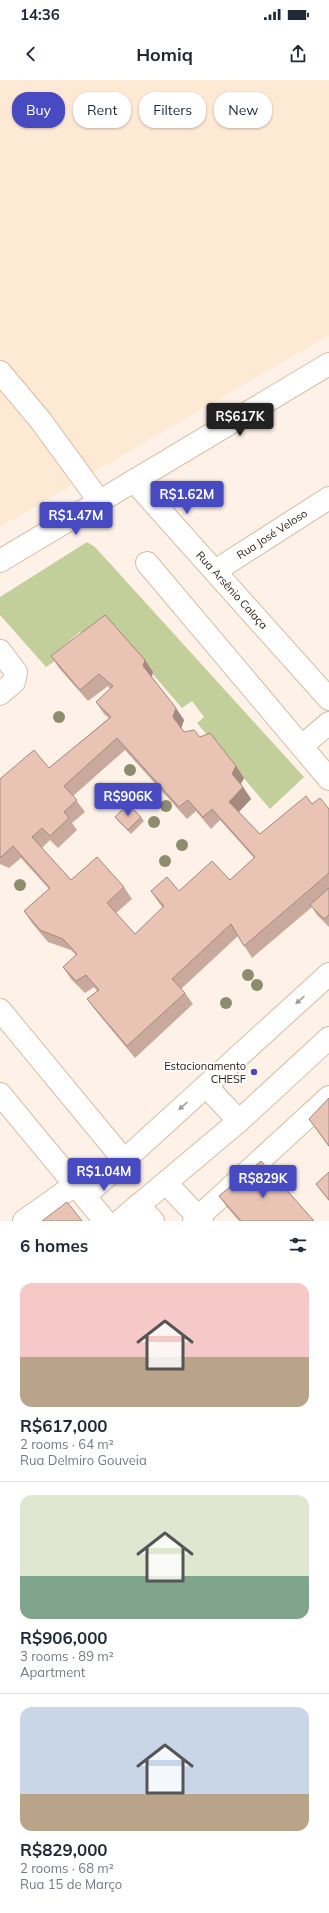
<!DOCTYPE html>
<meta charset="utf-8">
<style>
:root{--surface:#fff;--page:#f6f6f7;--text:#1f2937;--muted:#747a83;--line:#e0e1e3;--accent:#474ac0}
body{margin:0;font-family:Mulish,sans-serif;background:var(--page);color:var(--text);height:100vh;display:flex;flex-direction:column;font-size:15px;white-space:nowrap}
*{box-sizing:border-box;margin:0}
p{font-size:13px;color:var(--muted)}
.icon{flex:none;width:22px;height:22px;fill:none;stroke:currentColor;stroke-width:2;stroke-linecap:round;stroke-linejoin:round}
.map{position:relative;height:1141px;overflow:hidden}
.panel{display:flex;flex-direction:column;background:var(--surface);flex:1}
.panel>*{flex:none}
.banner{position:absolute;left:12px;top:12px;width:305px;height:36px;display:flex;gap:8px}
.price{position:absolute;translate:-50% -34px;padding:0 9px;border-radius:4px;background:var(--accent);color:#fff;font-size:13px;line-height:26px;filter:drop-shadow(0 1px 2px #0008)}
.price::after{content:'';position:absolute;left:50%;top:24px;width:12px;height:9px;margin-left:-6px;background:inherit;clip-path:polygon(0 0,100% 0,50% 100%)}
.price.on{background:#222;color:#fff}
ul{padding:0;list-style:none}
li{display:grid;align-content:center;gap:8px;height:212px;padding:0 20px}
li+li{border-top:1px solid var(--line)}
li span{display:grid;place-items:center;height:124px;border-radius:12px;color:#555}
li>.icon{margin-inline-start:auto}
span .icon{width:72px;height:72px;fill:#fffc;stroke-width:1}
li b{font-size:17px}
h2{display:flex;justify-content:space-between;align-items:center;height:48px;padding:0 20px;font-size:17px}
.pill{padding:0 14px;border-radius:16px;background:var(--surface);box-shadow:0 1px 3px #0004;font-size:14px;line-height:36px}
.pill.on{background:var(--accent);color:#fff}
.status{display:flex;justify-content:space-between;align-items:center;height:28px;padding:0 20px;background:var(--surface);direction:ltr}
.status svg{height:11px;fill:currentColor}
header{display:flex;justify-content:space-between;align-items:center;height:52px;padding:0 20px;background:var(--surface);font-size:18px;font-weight:700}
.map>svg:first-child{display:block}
.built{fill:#fee9d5}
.green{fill:#c3cf9b}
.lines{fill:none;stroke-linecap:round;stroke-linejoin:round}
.minor-casing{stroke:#d7bca2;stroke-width:24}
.minor{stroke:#fff;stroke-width:22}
.tree{fill:#8d8c6e}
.wall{fill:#c8a99b;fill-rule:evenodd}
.shaded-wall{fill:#a3897e}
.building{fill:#e9c4b4;stroke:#a3897e;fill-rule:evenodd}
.oneway{fill:#a09c97}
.poi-dot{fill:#474ac0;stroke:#fff;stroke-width:1.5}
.labels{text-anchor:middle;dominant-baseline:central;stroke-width:3.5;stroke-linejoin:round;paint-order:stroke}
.street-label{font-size:11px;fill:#2c2217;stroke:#fff}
.poi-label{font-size:11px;fill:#2c2217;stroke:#fff;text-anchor:end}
</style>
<div class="status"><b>14:36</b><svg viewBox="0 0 49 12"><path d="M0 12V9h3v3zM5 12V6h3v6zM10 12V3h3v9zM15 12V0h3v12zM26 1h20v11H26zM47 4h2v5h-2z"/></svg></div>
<header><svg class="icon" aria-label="back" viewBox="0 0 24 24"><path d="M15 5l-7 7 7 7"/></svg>Homiq<svg class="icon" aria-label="share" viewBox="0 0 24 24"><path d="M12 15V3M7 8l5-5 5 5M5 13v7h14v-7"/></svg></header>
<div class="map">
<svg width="329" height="1141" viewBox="0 0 329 1141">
<rect width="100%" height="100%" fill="#fef2e8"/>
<!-- built -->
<polygon class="built" points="0,0 329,0 329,255 0,447"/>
<!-- green -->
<polygon class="green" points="87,462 95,467 304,697 270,729 197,643 204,637 192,621 182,628 106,540 85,556 80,552 54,574 58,579 46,587 0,535 0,517"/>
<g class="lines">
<defs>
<g id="minor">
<polyline points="0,292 41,341 100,422"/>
<polyline points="134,401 329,619"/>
<polyline points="0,481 329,284"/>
<polyline points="147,483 329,699"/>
<polyline points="215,491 329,418"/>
<polyline points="0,571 16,592 14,602 0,614"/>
<polyline points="302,666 329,643"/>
<polyline points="0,930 124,1080"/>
<polyline points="206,1006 239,1041"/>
<polyline points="0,1014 105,1141"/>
<polyline points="166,1103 202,1141"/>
<polyline points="85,1116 329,894"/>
<polyline points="138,1125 153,1141"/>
<polyline points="24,1141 76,1104"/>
<polyline points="120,1141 239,1041 329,958"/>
<polyline points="194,1141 329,1017"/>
</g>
</defs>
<!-- minor casing -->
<use href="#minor" class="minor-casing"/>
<!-- minor -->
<use href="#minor" class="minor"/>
</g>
<!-- trees -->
<g class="tree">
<circle cx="59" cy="637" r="6"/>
<circle cx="130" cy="690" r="6"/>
<circle cx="107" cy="717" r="6"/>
<circle cx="166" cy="726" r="6"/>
<circle cx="154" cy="742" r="6"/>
<circle cx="182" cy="765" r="6"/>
<circle cx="165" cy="781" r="6"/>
<circle cx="20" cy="805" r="6"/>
<circle cx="248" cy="895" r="6"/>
<circle cx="257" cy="905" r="6"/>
<circle cx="226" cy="923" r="6"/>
</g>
<!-- wall -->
<g class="wall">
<path d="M51 576 145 580 153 592 152 597 184 640 181 648 184 652 200 657 236 686 244 698 241 704 251 719 238 732 260 754 312 724 329 729V847L317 835 312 827 252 878 238 856 181 909 185 913 193 924 135 978 96 931 87 919 97 911 94 907 85 913 71 899 63 887 76 875 71 870 48 862 32 843 24 831 49 809 21 778 9 788 0 784V699L49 688 109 638 104 634 96 622 110 609 108 606 88 621 59 588ZM125 670 187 739 196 731 211 749 220 740 254 778 230 800 179 811H151L159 823 163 828 135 854 116 833 132 819 124 807 71 800 42 768 50 760 58 768 77 750 72 743 85 732 73 716Z"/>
<polygon points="115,737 141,737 144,741 131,754 118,741"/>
<polygon points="329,1018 329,1067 309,1039"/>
<polygon points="329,1092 329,1121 316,1104"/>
<polygon points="219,1116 314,1141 239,1141 227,1127"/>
</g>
<!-- shaded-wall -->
<g class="shaded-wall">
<polygon points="145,580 153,592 151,598 143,586"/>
<polygon points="176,628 184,640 181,649 173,637"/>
<polygon points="236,686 244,698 240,705 232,694"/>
<polygon points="243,707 251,719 237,734 229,722"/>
</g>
<!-- building -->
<g class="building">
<path d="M105 535 145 580 143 586 176 628 173 637 184 652 194 650 200 657 210 653 236 686 232 694 243 707 229 722 260 754 306 716 312 724 320 718 329 729V793L244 866 231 844 172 899 185 913 127 966 87 919 99 910 86 895 76 901 63 887 77 874 63 859 40 850 24 831 50 808 13 766 1 777 0 776V699L34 670 49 688 111 637 96 622 113 606 99 594 80 610 51 576ZM117 658 179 727 188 720 203 737 212 729 255 777 230 800 212 781 179 811 167 797 151 811 164 826 135 854 107 823 124 807 97 777 71 800 32 757 42 748 50 756 69 738 64 732 77 720 64 706Z"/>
<polygon points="128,724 141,737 128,750 115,737"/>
<polygon points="329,808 329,835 324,839 310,825"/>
<polygon points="329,1018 329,1066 309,1039"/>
<polygon points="261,1081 314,1141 241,1141 219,1116"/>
<polygon points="329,1092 329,1120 316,1104"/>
<polygon points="67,1122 82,1141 42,1141"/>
</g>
<!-- one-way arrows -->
<defs><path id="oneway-solid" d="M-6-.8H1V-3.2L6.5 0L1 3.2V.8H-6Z"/></defs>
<g class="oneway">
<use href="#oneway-solid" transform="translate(300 920) rotate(138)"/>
<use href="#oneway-solid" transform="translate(183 1026) rotate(138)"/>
</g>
<!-- markers -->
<circle class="poi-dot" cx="254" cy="992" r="4"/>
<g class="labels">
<!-- street labels -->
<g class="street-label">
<text transform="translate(272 454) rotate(-33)">Rua José Veloso</text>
<text transform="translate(232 510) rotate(48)">Rua Arsênio Calaça</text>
</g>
<!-- poi labels -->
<g class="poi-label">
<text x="246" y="986">Estacionamento<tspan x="246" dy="13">CHESF</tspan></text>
</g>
</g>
</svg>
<b class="price on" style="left:240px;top:357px">R$617K</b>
<b class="price" style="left:187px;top:435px">R$1.62M</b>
<b class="price" style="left:76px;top:456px">R$1.47M</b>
<b class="price" style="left:128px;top:737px">R$906K</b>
<b class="price" style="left:104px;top:1112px">R$1.04M</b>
<b class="price" style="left:263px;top:1119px">R$829K</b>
<div class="banner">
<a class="pill on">Buy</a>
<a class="pill">Rent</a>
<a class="pill">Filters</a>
<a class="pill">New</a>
</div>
</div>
<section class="panel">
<h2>6 homes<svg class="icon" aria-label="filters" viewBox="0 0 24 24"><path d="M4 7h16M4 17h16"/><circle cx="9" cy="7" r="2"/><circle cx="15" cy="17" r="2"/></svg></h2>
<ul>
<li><span style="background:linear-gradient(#f6c9c9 60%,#b9a48a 0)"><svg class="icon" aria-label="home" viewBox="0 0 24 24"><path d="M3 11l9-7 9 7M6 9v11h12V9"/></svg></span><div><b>R$617,000</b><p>2 rooms · 64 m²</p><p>Rua Delmiro Gouveia</p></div></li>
<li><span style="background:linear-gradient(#dfe7d0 65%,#7fa58c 0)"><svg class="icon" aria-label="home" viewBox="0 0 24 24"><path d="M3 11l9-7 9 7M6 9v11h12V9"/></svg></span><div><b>R$906,000</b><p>3 rooms · 89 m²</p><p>Apartment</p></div></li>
<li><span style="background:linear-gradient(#c9d6e8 70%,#b9a48a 0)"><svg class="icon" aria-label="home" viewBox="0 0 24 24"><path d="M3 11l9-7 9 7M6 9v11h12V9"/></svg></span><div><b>R$829,000</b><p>2 rooms · 68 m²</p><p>Rua 15 de Março</p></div></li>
</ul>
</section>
